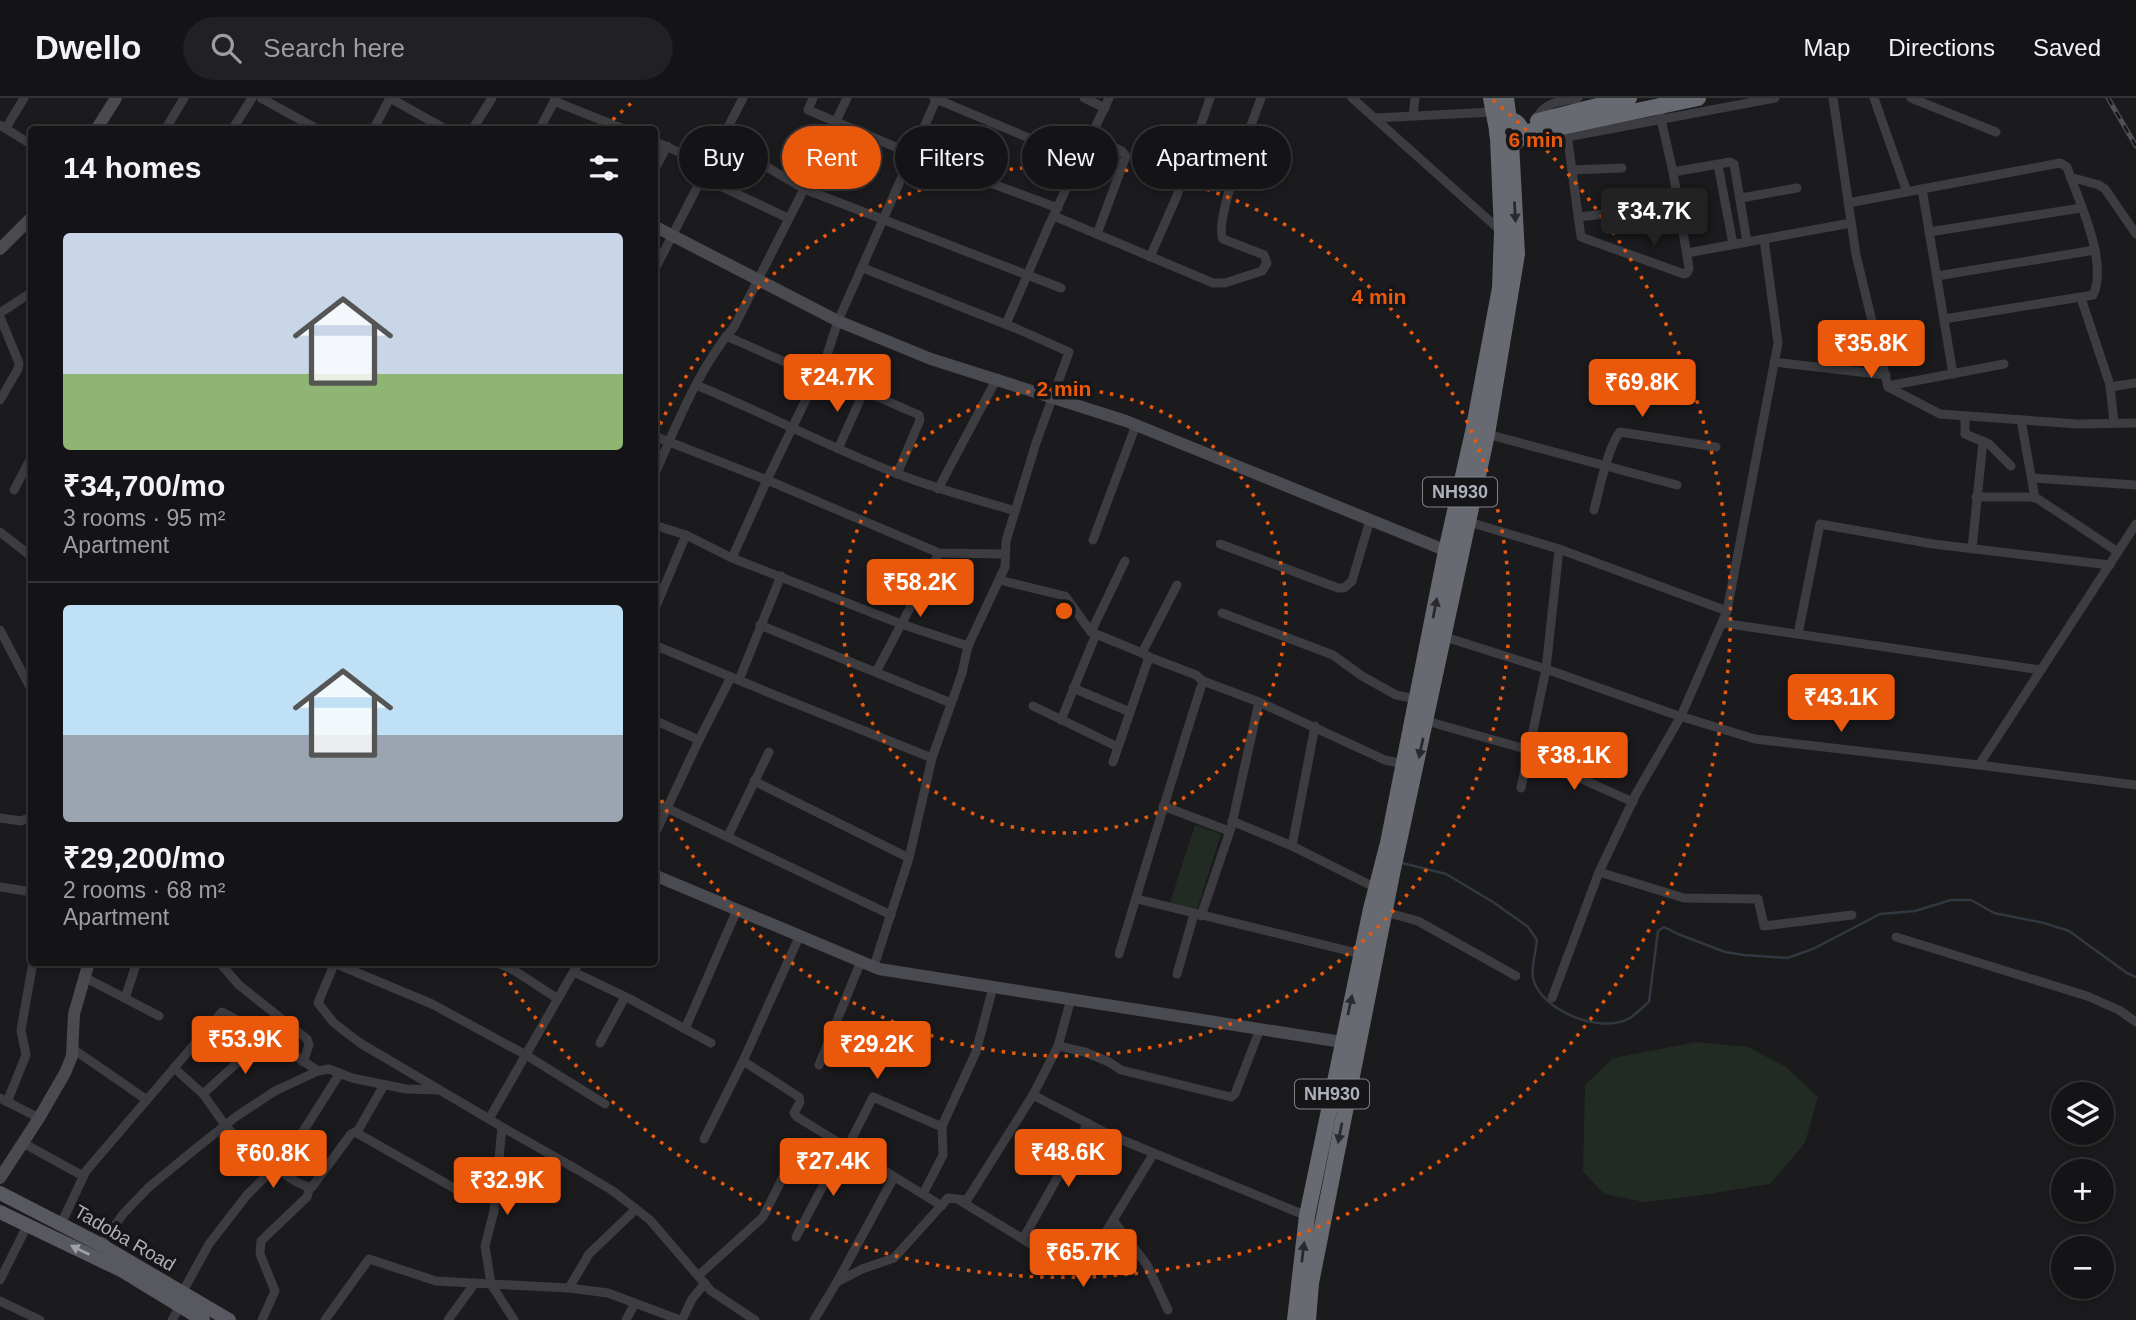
<!DOCTYPE html>
<meta charset="utf-8">
<style>
:root{--surface:#141416;--page:#212123;--text:#f1f3f6;--muted:#9d9ea1;--line:#333335;--accent:#ea580c}
body{margin:0;font-family:Arial,sans-serif;background:var(--page);color:var(--text);height:100vh;display:flex;flex-direction:column;font-size:26px;white-space:nowrap}
*{box-sizing:border-box;margin:0}
p{font-size:23px;color:var(--muted)}
.icon{flex:none;width:38px;height:38px;fill:none;stroke:currentColor;stroke-width:2;stroke-linecap:round;stroke-linejoin:round}
.map{position:relative;flex:1;overflow:hidden}
.sheet{position:absolute;left:28px;top:28px;width:630px;height:840px;display:flex;flex-direction:column;background:var(--surface);border-radius:7px;box-shadow:0 4px 10px #0003,0 0 0 2px var(--line)}
.sheet>*{flex:none}
.banner{position:absolute;left:679px;top:28px;width:665px;height:63px;display:flex;gap:14px}
.fabs{position:absolute;left:2051px;top:984px;display:grid;gap:14px}
.fabs a{display:grid;place-items:center;width:63px;height:63px;border-radius:50%;background:var(--surface);box-shadow:0 4px 10px #0003,0 0 0 2px var(--line);font-size:35px}
.price{position:absolute;translate:-50% -60px;padding:0 16px;border-radius:7px;background:var(--accent);color:#fff;font-size:23px;line-height:46px;filter:drop-shadow(0 2px 4px #0008)}
.price::after{content:'';position:absolute;left:50%;top:42px;width:21px;height:16px;margin-left:-10px;background:inherit;clip-path:polygon(0 0,100% 0,50% 100%)}
.price.current{background:#222;color:#fff}
ul{padding:0;list-style:none}
li{display:grid;align-content:center;gap:14px;height:371px;padding:0 35px}
li+li{border-top:2px solid var(--line)}
li span{display:grid;place-items:center;height:217px;border-radius:7px;color:#555}
li>.icon{margin-inline-start:auto}
span .icon{width:126px;height:126px;fill:#fffc;stroke-width:1}
li b{font-size:30px}
h2{display:flex;justify-content:space-between;align-items:center;height:84px;padding:0 35px;font-size:30px}
.chip{padding:0 24px;border-radius:32px;background:var(--surface);box-shadow:0 4px 10px #0003,0 0 0 2px var(--line);font-size:24px;line-height:63px}
.chip.current{background:var(--accent);color:#fff}
header{display:flex;align-items:center;gap:42px;box-sizing:border-box;height:98px;padding:0 35px;background:var(--surface);border-bottom:2px solid var(--line)}
header strong{font-size:33px}
nav{display:flex;gap:38px;margin-inline-start:auto;font-size:24px}
.search{width:490px;height:63px;background:var(--page);display:flex;align-items:center;gap:18px;box-sizing:border-box;padding:0 24px;border-radius:38px;color:var(--muted);font-size:26px}
.map>svg:first-child{display:block}
.green{fill:#222a24}
.lines{fill:none;stroke-linecap:round;stroke-linejoin:round}
.stream{stroke:#313840;stroke-width:2.5}
.street{stroke:#3c3c41;stroke-width:9}
.secondary{stroke:#4a4b51;stroke-width:12}
.primary{stroke:#585960;stroke-width:14}
.highway{stroke:#686a72;stroke-width:16}
.rail-casing{stroke:#4f5056;stroke-width:5}
.rail{stroke:#161518;stroke-width:2.5;stroke-dasharray:8;stroke-linecap:butt}
.oneway{fill:#2a2a2e}
.oneway2{fill:#9d9fa9}
.ring{fill:none;stroke:#e8590c;stroke-width:3.5;stroke-dasharray:3.5 7}
.labels{text-anchor:middle;dominant-baseline:central;stroke-width:7;stroke-linejoin:round;paint-order:stroke}
.shield{fill:#161518;stroke:#80828a;stroke-width:2}
.shield-label{font-size:18px;font-weight:bold;fill:#aeb1bb}
.street-label{font-size:19px;fill:#aeb1bb;stroke:#161518}
.centre{fill:#e8590c;stroke:#161518;stroke-width:3.5}
.ring-label{font-size:21px;text-anchor:middle;font-weight:bold;fill:#e8590c;stroke:#161518;stroke-width:7;stroke-linejoin:round;paint-order:stroke}
</style>
<header>
<strong>Dwello</strong>
<div class="search"><svg class="icon" aria-label="search" viewBox="0 0 24 24"><circle cx="10" cy="10" r="6"/><path d="M15 15l6 6"/></svg>Search here</div>
<nav><a>Map</a><a>Directions</a><a>Saved</a></nav>
</header>
<div class="map">
<svg width="2136" height="1222" viewBox="0 0 2136 1222">
<rect width="100%" height="100%" fill="#1b1a1d"/>
<!-- green -->
<g class="green">
<polygon points="1195,727 1221,736 1197,812 1170,804"/>
<polygon points="1696,944 1748,949 1786,969 1818,999 1805,1045 1770,1086 1696,1098 1644,1104 1604,1096 1583,1073 1585,987 1613,960"/>
</g>
<g class="lines">
<!-- stream -->
<path class="stream" d="M1402 765 1446 776 1493 804 1528 829 1537 842C1536 853 1531 869 1533 880 1540 912 1599 936 1628 921 1635 918 1642 909 1649 904L1658 833 1664 829 1678 836 1725 854 1744 857 1787 860 1813 851 1880 816 1915 813 1951 802H1971L1994 815 2044 825 2069 833 2127 875 2136 879"/>
<!-- street -->
<g class="street">
<polyline points="261,0 319,32"/>
<polyline points="813,0 808,12 912,56 1058,110"/>
<polyline points="934,0 1081,62"/>
<polyline points="1084,0 1105,10"/>
<polyline points="1352,0 1502,134"/>
<polyline points="1833,0 1856,157 1888,289 1940,316 2078,326 2136,325"/>
<polyline points="1874,0 1907,94"/>
<polyline points="1911,0 1996,34"/>
<polyline points="554,3 626,32"/>
<polyline points="1413,18 1415,0"/>
<polyline points="1375,20 1493,14"/>
<path d="M1535 22C1547 2 1557 5 1578 0"/>
<polyline points="0,27 32,47"/>
<polyline points="1566,28 1581,139 1684,176 1687,175 1689,170 1673,74 1658,8"/>
<polyline points="6,30 24,0"/>
<polyline points="165,32 184,0"/>
<polyline points="232,32 252,0"/>
<polyline points="373,32 390,0 447,32"/>
<polyline points="472,32 492,0"/>
<polyline points="539,32 556,0"/>
<polyline points="1091,38 1122,53 1126,58 1097,136"/>
<polyline points="1567,39 1775,0"/>
<polyline points="722,42 804,91 1061,190"/>
<polyline points="654,43 708,67"/>
<polyline points="1718,67 1733,146"/>
<polyline points="1572,72 1622,70"/>
<polyline points="654,73 667,48"/>
<polyline points="1673,74 1730,64 1734,66 1747,144"/>
<polyline points="2070,79 2099,87 2105,91 2136,136"/>
<polyline points="703,80 788,120"/>
<polyline points="1922,91 1953,276"/>
<polyline points="1741,100 1797,90"/>
<path d="M1848 105 2060 65 2067 69C2078 102 2109 164 2093 197L1944 221"/>
<path d="M1054 118 1213 185H1225L1262 173 1267 165 1264 157 1223 141C1213 124 1253 23 1261 0"/>
<polyline points="1578,119 1678,108"/>
<polyline points="1851,125 1764,141 1778,245 1727,513 1681,618 1636,696 1599,774 1684,800 1758,801 1764,828 1852,817"/>
<polyline points="1929,134 2081,110"/>
<polyline points="1687,155 1764,141"/>
<polyline points="1150,159 1176,100 1210,0"/>
<polyline points="863,170 1015,230 1069,254 1036,345 1006,443 1005,469 968,548 962,575 932,660 909,760 874,868"/>
<polyline points="654,173 743,0"/>
<polyline points="1937,178 2095,152"/>
<polyline points="2081,200 2110,287 2114,325"/>
<polyline points="0,215 32,194"/>
<polyline points="0,219 19,265 18,271 0,302"/>
<polyline points="1006,226 1049,127 1109,0"/>
<polyline points="726,238 817,278 864,293 919,317 920,322 897,376"/>
<polyline points="1774,264 1886,277"/>
<path d="M696 287C764 315 829 349 898 376 936 391 976 401 1015 413"/>
<polyline points="1888,288 2004,266"/>
<polyline points="2110,289 2136,285"/>
<polyline points="1965,318 1965,336 1989,346 2011,368"/>
<polyline points="2021,322 2035,400"/>
<polyline points="1483,335 1677,387"/>
<polyline points="654,338 767,382 939,455 1005,456"/>
<polyline points="838,351 864,293"/>
<path d="M654 378C676 328 699 269 734 229L804 91 847 0"/>
<polyline points="2032,380 2136,387"/>
<polyline points="938,391 997,280"/>
<polyline points="14,392 32,358"/>
<polyline points="1976,399 2031,399 2038,401 2118,454"/>
<path d="M1594 412C1599 393 1608 348 1620 334L1716 349"/>
<polyline points="1469,424 1559,451 1727,513"/>
<polyline points="654,427 686,437 732,460 901,526 968,548"/>
<polyline points="0,434 32,459"/>
<polyline points="1093,442 1136,327"/>
<polyline points="1220,446 1338,490 1344,490 1352,483 1370,422"/>
<polyline points="1972,451 1983,343"/>
<polyline points="732,460 767,382 826,260 838,223 937,0"/>
<polyline points="999,482 1065,498 1091,534 1142,555 1149,559 1196,577 1203,583 1259,604 1385,662 1404,666"/>
<polyline points="654,513 686,437"/>
<polyline points="1222,515 1333,557 1362,578 1396,597 1416,601"/>
<polyline points="1722,525 2041,572"/>
<polyline points="760,527 951,605"/>
<polyline points="0,532 32,593"/>
<polyline points="1091,534 1125,463"/>
<polyline points="1798,536 1820,426 1933,446 2110,467"/>
<polyline points="1439,537 1546,571 1673,616 1755,641 1979,667 2136,426"/>
<polyline points="654,547 772,596 932,660"/>
<polyline points="1142,555 1177,487"/>
<polyline points="876,574 939,455"/>
<polyline points="739,582 781,478"/>
<polyline points="1073,590 1130,614"/>
<polyline points="1033,608 1118,649"/>
<polyline points="654,622 699,642"/>
<polyline points="1061,622 1096,536"/>
<polyline points="1423,622 1529,652"/>
<polyline points="1528,657 1633,704"/>
<polyline points="1113,664 1149,559"/>
<polyline points="1979,667 2136,687"/>
<polyline points="754,683 909,760"/>
<polyline points="1521,690 1546,571 1559,451"/>
<polyline points="654,704 891,817"/>
<polyline points="1163,708 1229,733"/>
<polyline points="0,720 21,723 32,719"/>
<polyline points="1232,723 1292,748 1376,790"/>
<polyline points="654,738 699,642 731,579"/>
<polyline points="728,738 769,654"/>
<polyline points="1292,748 1315,628"/>
<polyline points="0,789 32,794"/>
<polyline points="1137,801 1361,856"/>
<polyline points="1385,814 1418,823 1516,878"/>
<polyline points="1201,818 1231,730 1259,604"/>
<polyline points="1896,839 2087,898 2119,912 2136,924"/>
<path d="M1119 856C1147 764 1174 673 1203 583"/>
<polyline points="219,864 239,887 307,941 309,947 303,964"/>
<polyline points="335,864 318,905 334,925 360,945 489,1021"/>
<polyline points="496,864 515,873 558,901"/>
<polyline points="334,865 432,906 526,957 605,1006"/>
<polyline points="574,874 630,901 711,945"/>
<polyline points="1177,876 1194,816"/>
<polyline points="84,879 159,918"/>
<polyline points="125,900 137,864"/>
<polyline points="1552,900 1599,774"/>
<polyline points="685,931 737,812"/>
<polyline points="600,945 625,899"/>
<polyline points="1058,948 1085,954 1109,964 1121,972 1231,999 1235,996 1260,931"/>
<polyline points="73,951 147,1002"/>
<polyline points="743,963 799,999 800,1004 794,1015 797,1019 942,1108"/>
<polyline points="819,967 861,863"/>
<polyline points="174,970 203,996 225,1027 270,1074"/>
<polyline points="203,996 239,963 260,934"/>
<polyline points="1033,997 1110,1037 1307,1118"/>
<polyline points="0,1000 39,1020"/>
<polyline points="7,1004 26,957 21,932 33,864"/>
<polyline points="502,1029 578,1072 613,1093 636,1111 650,1122 711,1193 755,1222"/>
<polyline points="357,1034 384,987"/>
<polyline points="704,1041 743,963 800,837"/>
<polyline points="23,1045 83,1078"/>
<polyline points="847,1050 873,999 942,1029"/>
<path d="M275 1069C286 1077 299 1088 312 1089L351 1036 355 1034 468 1098"/>
<polyline points="923,1096 943,1057 942,1028 976,954 993,889"/>
<polyline points="959,1102 1080,1176 1154,1055"/>
<polyline points="1113,1122 1147,1167 1168,1212"/>
<polyline points="61,1126 86,1073 222,914 260,934 318,973"/>
<polyline points="796,1139 844,1048"/>
<polyline points="1023,1141 1088,1025"/>
<polyline points="101,1147 123,1116 149,1089 194,1052 237,1018 275,993 318,973 329,971 352,980 406,991 439,992"/>
<polyline points="699,1177 763,1119 791,1063"/>
<polyline points="0,1182 28,1126"/>
<polyline points="837,1184 894,1079"/>
<polyline points="491,1186 569,1190 608,1195 680,1222"/>
<polyline points="491,1186 514,1222"/>
<polyline points="569,1190 589,1156 636,1111"/>
<polyline points="182,1195 209,1146 247,1097 290,1054 340,975"/>
<polyline points="0,1203 40,1222"/>
<polyline points="172,1222 182,1205"/>
<polyline points="262,1222 275,1193 260,1156 261,1143 307,1099 310,1089"/>
<polyline points="325,1222 369,1161 436,1183 491,1186 485,1148 494,1113 502,1029 489,1021 579,864"/>
<polyline points="448,1222 475,1185"/>
<polyline points="626,1222 635,1205"/>
<polyline points="682,1222 692,1201 705,1185"/>
<polyline points="814,1222 837,1184 862,1171 894,1160 948,1100 967,1102 1033,997 1058,948 1071,901"/>
</g>
<!-- secondary -->
<g class="secondary">
<polyline points="96,32 116,0"/>
<polyline points="654,128 838,223 931,261 1126,323 1452,455"/>
<polyline points="0,151 32,119"/>
<polyline points="654,777 879,871 1342,944"/>
<polyline points="0,1080 39,1020 65,975 72,958 74,916 89,864"/>
</g>
<!-- primary -->
<g class="primary">
<polyline points="0,1095 101,1147 229,1222"/>
<polyline points="0,1114 123,1173 203,1222"/>
</g>
<!-- highway -->
<g class="highway">
<polyline points="1491,0 1497,32"/>
<polyline points="1506,0 1509,22"/>
<circle cx="1509" cy="34" r="12"/>
<polyline points="1538,23 1629,0"/>
<polyline points="1520,35 1566,28 1698,0"/>
<polyline points="1295,1222 1307,1118 1371,811 1388,745 1446,453 1473,334 1500,190 1502,134 1498,40"/>
<polyline points="1308,1222 1311,1185 1392,776 1487,336 1517,156 1511,45"/>
</g>
<defs>
<polyline id="rail" points="2108,0 2136,48"/>
</defs>
<!-- rail casing -->
<use href="#rail" class="rail-casing"/>
<!-- rail -->
<use href="#rail" class="rail"/>
</g>
<!-- one-way arrows -->
<defs><path id="oneway-solid" d="M-6-.8H1V-3.2L6.5 0L1 3.2V.8H-6Z" transform="scale(1.75)"/></defs>
<g class="oneway">
<use href="#oneway-solid" transform="translate(1515 114) rotate(87)"/>
<use href="#oneway-solid" transform="translate(1435 510) rotate(-79)"/>
<use href="#oneway-solid" transform="translate(1421 650) rotate(102)"/>
<use href="#oneway-solid" transform="translate(1350 907) rotate(-78)"/>
<use href="#oneway-solid" transform="translate(1340 1035) rotate(101)"/>
<use href="#oneway-solid" transform="translate(1303 1154) rotate(-83)"/>
</g>
<use class="oneway2" href="#oneway-solid" transform="translate(80 1152) rotate(-154)"/>
<!-- distance rings -->
<g class="ring">
<circle cx="1064" cy="513" r="222"/>
<path d="M656 336A445 445 0 1 1 656 690"/>
<path d="M605 29A667 667 0 0 1 635 2M1493 2A667 667 0 1 1 498 866"/>
</g>
<g class="labels">
<!-- shield labels -->
<g class="shield">
<rect x="1423" y="379.5" width="74" height="29" rx="5"/>
<rect x="1295" y="981.5" width="74" height="29" rx="5"/>
</g>
<g class="shield-label">
<text x="1460" y="394">NH930</text>
<text x="1332" y="996">NH930</text>
</g>
<!-- street labels -->
<g class="street-label">
<text transform="translate(125 1140) rotate(30)">Tadoba Road</text>
</g>
</g>
<circle cx="1064" cy="513" r="10" class="centre"/>
<g class="ring-label">
<text x="1536" y="49">6 min</text>
<text x="1379" y="206">4 min</text>
<text x="1064" y="298">2 min</text>
</g>
</svg>
<div class="fabs">
<a><svg class="icon" aria-label="layers" viewBox="0 0 24 24"><path d="M12 4l9 5-9 5-9-5zM3 14l9 5 9-5"/></svg></a>
<a>+</a>
<a>−</a>
</div>
<b class="price current" style="left:1654px;top:150px">₹34.7K</b>
<b class="price" style="left:1871px;top:282px">₹35.8K</b>
<b class="price" style="left:837px;top:316px">₹24.7K</b>
<b class="price" style="left:1642px;top:321px">₹69.8K</b>
<b class="price" style="left:920px;top:521px">₹58.2K</b>
<b class="price" style="left:1841px;top:636px">₹43.1K</b>
<b class="price" style="left:1574px;top:694px">₹38.1K</b>
<b class="price" style="left:245px;top:978px">₹53.9K</b>
<b class="price" style="left:877px;top:983px">₹29.2K</b>
<b class="price" style="left:1068px;top:1091px">₹48.6K</b>
<b class="price" style="left:273px;top:1092px">₹60.8K</b>
<b class="price" style="left:833px;top:1100px">₹27.4K</b>
<b class="price" style="left:507px;top:1119px">₹32.9K</b>
<b class="price" style="left:1083px;top:1191px">₹65.7K</b>
<div class="banner">
<a class="chip">Buy</a>
<a class="chip current">Rent</a>
<a class="chip">Filters</a>
<a class="chip">New</a>
<a class="chip">Apartment</a>
</div>
<section class="sheet">
<h2>14 homes<svg class="icon" aria-label="filters" viewBox="0 0 24 24"><path d="M4 7h16M4 17h16"/><circle cx="9" cy="7" r="2"/><circle cx="15" cy="17" r="2"/></svg></h2>
<ul>
<li><span style="background:linear-gradient(#c9d6e8 65%,#8fb573 0)"><svg class="icon" aria-label="home" viewBox="0 0 24 24"><path d="M3 11l9-7 9 7M6 9v11h12V9"/></svg></span><div><b>₹34,700/mo</b><p>3 rooms · 95 m²</p><p>Apartment</p></div></li>
<li><span style="background:linear-gradient(#bfe0f5 60%,#9aa5b1 0)"><svg class="icon" aria-label="home" viewBox="0 0 24 24"><path d="M3 11l9-7 9 7M6 9v11h12V9"/></svg></span><div><b>₹29,200/mo</b><p>2 rooms · 68 m²</p><p>Apartment</p></div></li>
</ul>
</section>
</div>
